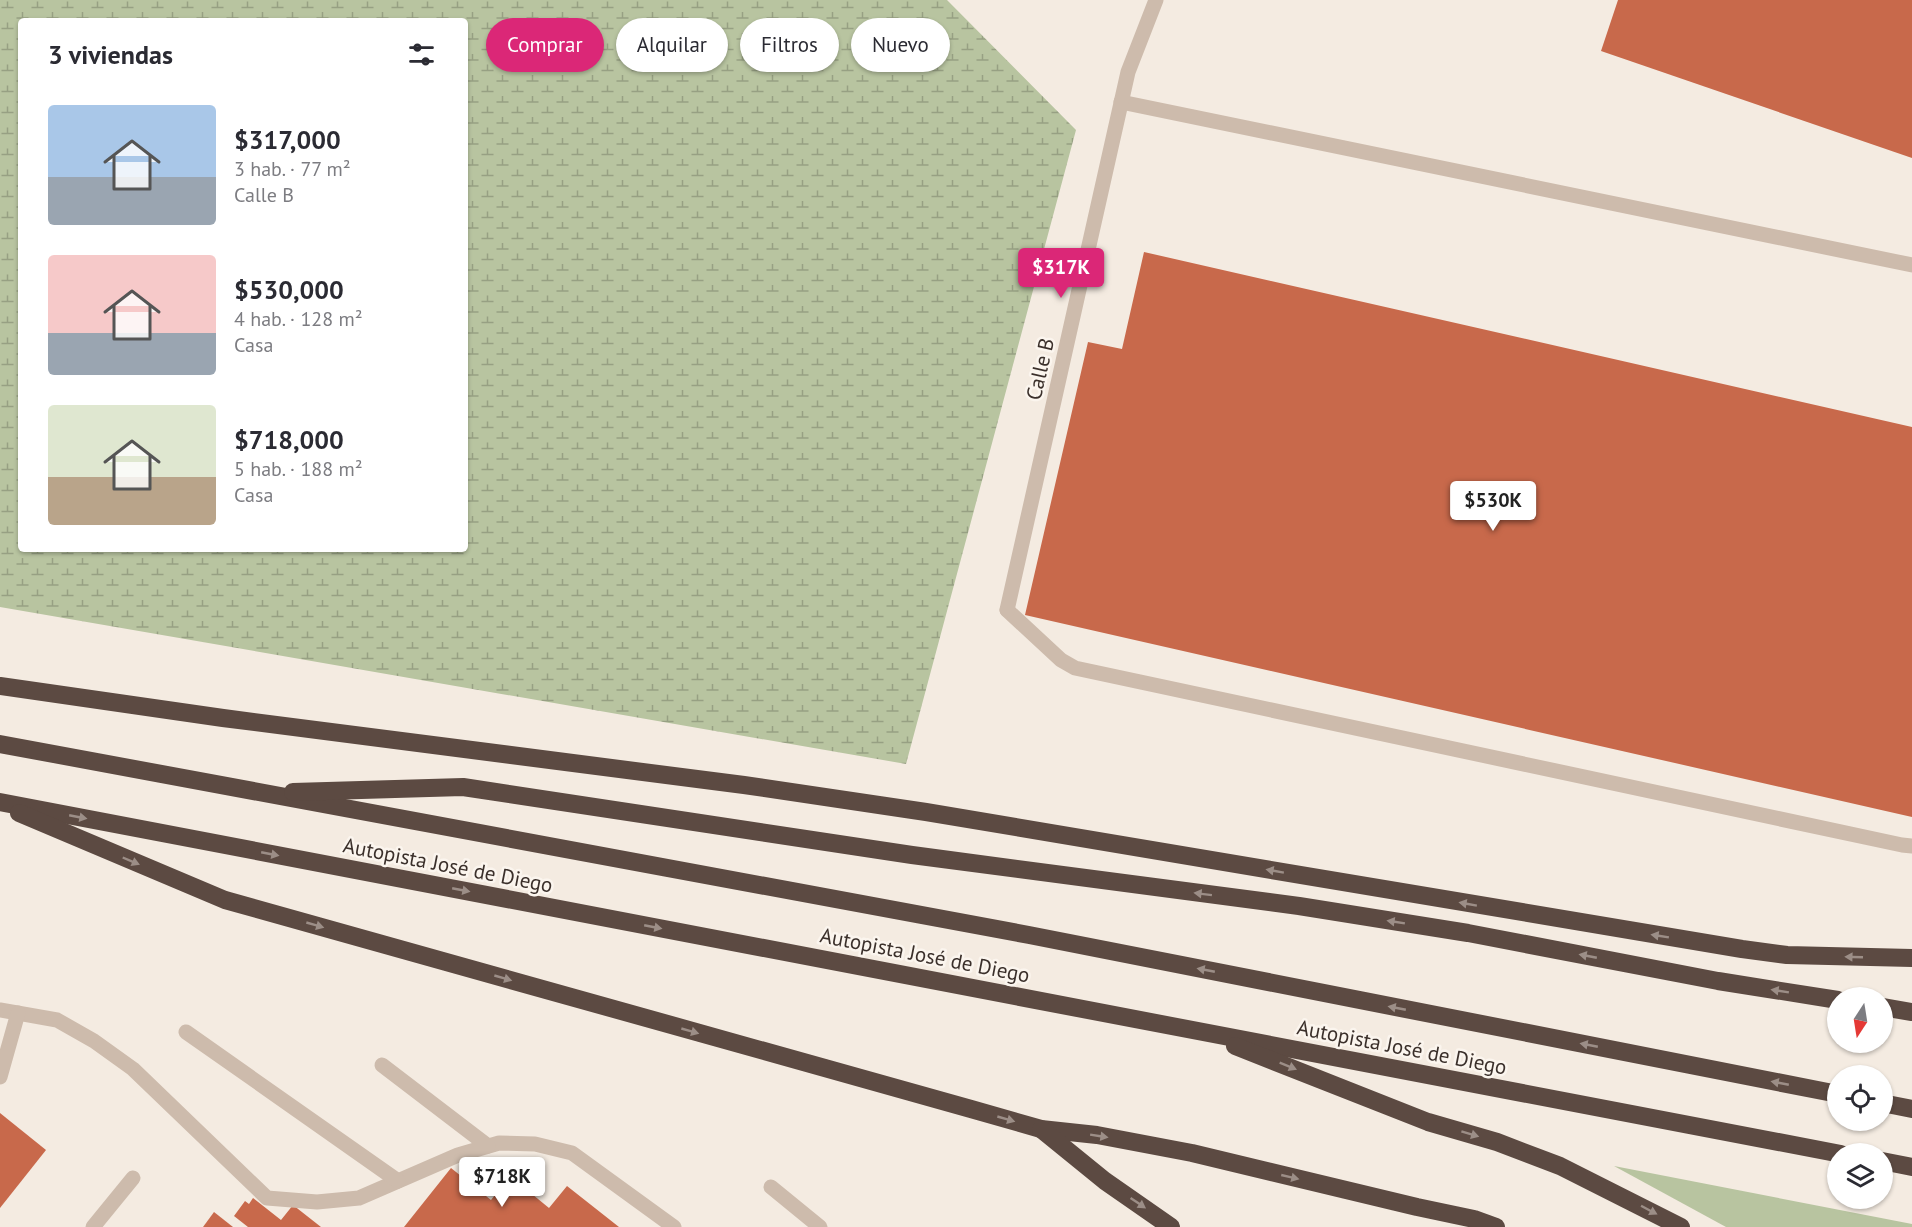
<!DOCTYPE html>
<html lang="es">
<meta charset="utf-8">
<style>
:root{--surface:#fff;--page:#f2f2f3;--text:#2b2b33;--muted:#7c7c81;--accent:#db2777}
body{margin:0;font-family:"PT Sans",sans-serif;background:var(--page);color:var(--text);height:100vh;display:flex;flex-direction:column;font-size:22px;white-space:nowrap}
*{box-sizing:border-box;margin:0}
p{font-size:20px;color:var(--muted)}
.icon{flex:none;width:33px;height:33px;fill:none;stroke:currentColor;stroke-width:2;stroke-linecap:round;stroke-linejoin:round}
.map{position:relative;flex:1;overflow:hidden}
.panel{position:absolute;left:18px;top:18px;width:450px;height:534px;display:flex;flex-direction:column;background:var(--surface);border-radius:6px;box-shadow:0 2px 4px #0004}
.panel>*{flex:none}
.banner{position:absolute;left:486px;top:18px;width:570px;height:54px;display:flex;gap:12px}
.needle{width:39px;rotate:192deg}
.tools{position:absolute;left:1827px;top:987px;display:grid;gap:12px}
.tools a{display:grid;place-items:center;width:66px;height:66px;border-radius:50%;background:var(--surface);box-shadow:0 2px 4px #0004;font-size:30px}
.price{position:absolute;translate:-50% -51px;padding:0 14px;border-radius:6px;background:#fff;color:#222;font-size:20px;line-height:39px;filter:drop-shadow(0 2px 3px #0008)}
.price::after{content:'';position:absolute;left:50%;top:36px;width:18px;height:14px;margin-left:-9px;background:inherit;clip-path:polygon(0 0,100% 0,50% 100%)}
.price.current{background:var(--accent);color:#fff}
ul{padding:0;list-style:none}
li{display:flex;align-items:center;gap:18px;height:150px;padding:0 30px}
li span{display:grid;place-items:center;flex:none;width:168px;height:120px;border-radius:6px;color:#555}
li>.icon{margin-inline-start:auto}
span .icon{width:72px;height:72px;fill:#fffc;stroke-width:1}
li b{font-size:26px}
h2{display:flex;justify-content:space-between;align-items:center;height:72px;padding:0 30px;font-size:26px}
.tag{padding:0 21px;border-radius:27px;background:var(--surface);box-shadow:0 2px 4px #0004;font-size:21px;line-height:54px}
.tag.current{background:var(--accent);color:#fff}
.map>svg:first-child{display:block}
.green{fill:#b8c4a0}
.wetland{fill:url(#wetland-marsh);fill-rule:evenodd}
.building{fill:#c8694b}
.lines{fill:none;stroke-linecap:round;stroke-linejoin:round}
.service{stroke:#cdbbac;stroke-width:15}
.minor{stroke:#cdbbac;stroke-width:15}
.motorway{stroke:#5c4a42;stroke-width:18}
.oneway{fill:#9c8e87}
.labels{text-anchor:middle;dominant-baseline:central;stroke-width:5;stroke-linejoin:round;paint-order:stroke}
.street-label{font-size:21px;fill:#3b302b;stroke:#fbf5ee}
</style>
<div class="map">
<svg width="1912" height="1227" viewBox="0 0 1912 1227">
<defs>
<pattern id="wetland-marsh" width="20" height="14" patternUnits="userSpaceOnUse" patternTransform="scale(1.5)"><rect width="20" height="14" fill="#b8c4a0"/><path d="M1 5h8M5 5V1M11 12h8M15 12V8" fill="none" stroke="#97a083"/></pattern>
</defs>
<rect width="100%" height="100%" fill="#f4ebe1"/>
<!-- green -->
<polygon class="green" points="1614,1166 1912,1224 1912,1227 1726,1227"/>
<!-- wetland -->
<path class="wetland" d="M0 0H947L1076 130 906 764 0 607ZM21 21H465V549H21Z"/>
<!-- building -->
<g class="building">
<polygon points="1618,0 1912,0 1912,158 1601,51"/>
<polygon points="1144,252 1912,427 1912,817 1025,615 1088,342 1122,349"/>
<polygon points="0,1113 46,1150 0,1208"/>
<polygon points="451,1168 491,1200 510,1176 549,1208 567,1186 619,1227 404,1227"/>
<polygon points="253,1198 281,1220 293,1205 321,1227 248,1227 234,1216 245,1201 249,1204"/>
<polygon points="214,1212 233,1227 203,1227"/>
</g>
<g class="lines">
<!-- service -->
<g class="service">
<polyline points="1121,102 1912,265"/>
<polyline points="1007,610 1061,660 1075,668 1902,845 1912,846"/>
<polyline points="0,1010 57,1020 94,1041 133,1069 267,1198 317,1202 359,1198 458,1155 499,1143 535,1144 572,1153 674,1227"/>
<polyline points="186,1032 398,1181"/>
<polyline points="382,1065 488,1146"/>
<polyline points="0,1077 18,1013"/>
<polyline points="771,1187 820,1227"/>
<polyline points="93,1227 133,1178"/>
</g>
<!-- minor -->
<polyline class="minor" points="1007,610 1128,72 1156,0"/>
<!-- motorway -->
<g class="motorway">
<polyline points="0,686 223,718 744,785 926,812 1742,949 1787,955 1912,958"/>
<polyline points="0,744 1029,935 1838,1094"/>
<polyline points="293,792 463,787 912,855 1299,906 1468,933 1718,981 1838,1000"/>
<polyline points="0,802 1841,1154"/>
<polyline points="19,813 225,900 971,1109 1041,1129 1097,1135 1192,1153 1417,1207 1474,1219 1496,1227"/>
<polyline points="1882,1007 1912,1012"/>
<polyline points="1235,1046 1428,1122 1497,1142 1560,1166 1681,1227"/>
<polyline points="1882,1103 1912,1109"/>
<polyline points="1041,1129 1105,1181 1171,1227"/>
<polyline points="1882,1161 1912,1167"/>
</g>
</g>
<!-- one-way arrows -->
<defs><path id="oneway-solid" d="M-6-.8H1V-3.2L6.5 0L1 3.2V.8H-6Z" transform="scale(1.5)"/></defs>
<g class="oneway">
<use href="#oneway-solid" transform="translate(78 817) rotate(11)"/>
<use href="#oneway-solid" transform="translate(270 854) rotate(11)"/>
<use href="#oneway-solid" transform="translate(131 861) rotate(23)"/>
<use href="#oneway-solid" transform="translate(1275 871) rotate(-170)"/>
<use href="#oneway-solid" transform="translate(461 890) rotate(11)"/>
<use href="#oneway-solid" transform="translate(1203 894) rotate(-173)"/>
<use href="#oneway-solid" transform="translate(1468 904) rotate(-170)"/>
<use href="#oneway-solid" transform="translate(1396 922) rotate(-171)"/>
<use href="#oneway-solid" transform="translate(315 925) rotate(16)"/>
<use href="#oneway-solid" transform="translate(653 927) rotate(11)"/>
<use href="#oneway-solid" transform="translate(1660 936) rotate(-171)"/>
<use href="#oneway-solid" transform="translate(1588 956) rotate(-169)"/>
<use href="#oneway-solid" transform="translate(1854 957) rotate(-178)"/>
<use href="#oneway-solid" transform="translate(1206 970) rotate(-169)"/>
<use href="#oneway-solid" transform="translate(503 978) rotate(16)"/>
<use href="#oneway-solid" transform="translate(1780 991) rotate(-171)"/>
<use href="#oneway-solid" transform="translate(1397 1008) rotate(-169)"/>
<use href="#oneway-solid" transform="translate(690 1031) rotate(16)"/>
<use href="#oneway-solid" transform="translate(1589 1045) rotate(-169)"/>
<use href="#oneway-solid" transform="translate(1288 1066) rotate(22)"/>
<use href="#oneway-solid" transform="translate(1780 1083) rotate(-169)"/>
<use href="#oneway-solid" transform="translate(1006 1119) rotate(16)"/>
<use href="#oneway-solid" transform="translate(1470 1134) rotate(17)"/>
<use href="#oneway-solid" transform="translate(1099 1136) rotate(9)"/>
<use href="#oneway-solid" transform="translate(1290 1177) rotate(13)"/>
<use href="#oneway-solid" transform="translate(1138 1203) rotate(34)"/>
<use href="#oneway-solid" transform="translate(1649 1210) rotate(28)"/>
</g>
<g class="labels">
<!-- street labels -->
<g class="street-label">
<text transform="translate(1040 369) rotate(-77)">Calle B</text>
<text transform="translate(448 865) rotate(11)">Autopista José de Diego</text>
<text transform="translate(925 955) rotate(11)">Autopista José de Diego</text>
<text transform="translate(1402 1047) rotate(11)">Autopista José de Diego</text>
</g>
</g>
</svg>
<div class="tools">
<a><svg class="needle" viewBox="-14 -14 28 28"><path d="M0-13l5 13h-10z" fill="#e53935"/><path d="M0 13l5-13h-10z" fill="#7c7c81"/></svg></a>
<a><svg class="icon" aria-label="locate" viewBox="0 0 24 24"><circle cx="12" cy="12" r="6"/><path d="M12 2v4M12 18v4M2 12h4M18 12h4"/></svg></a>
<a><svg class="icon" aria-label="layers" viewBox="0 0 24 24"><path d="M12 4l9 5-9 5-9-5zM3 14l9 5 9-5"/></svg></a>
</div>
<b class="price current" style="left:1061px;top:299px">$317K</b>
<b class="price" style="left:1493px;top:532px">$530K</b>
<b class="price" style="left:502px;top:1208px">$718K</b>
<div class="banner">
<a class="tag current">Comprar</a>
<a class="tag">Alquilar</a>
<a class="tag">Filtros</a>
<a class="tag">Nuevo</a>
</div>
<section class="panel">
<h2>3 viviendas<svg class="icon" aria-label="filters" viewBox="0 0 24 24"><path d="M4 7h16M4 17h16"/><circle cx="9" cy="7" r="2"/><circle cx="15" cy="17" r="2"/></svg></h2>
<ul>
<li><span style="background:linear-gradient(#a9c7e8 60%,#9aa5b1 0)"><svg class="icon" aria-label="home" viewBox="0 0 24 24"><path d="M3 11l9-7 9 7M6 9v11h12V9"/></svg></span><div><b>$317,000</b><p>3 hab. · 77 m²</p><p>Calle B</p></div></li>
<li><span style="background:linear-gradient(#f6c9c9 65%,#9aa5b1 0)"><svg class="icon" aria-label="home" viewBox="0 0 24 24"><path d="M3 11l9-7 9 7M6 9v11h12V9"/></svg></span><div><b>$530,000</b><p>4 hab. · 128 m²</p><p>Casa</p></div></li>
<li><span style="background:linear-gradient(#dfe7d0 60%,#b9a48a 0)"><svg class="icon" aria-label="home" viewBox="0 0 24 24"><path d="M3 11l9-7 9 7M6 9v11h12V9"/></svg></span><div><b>$718,000</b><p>5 hab. · 188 m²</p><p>Casa</p></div></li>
</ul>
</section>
</div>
